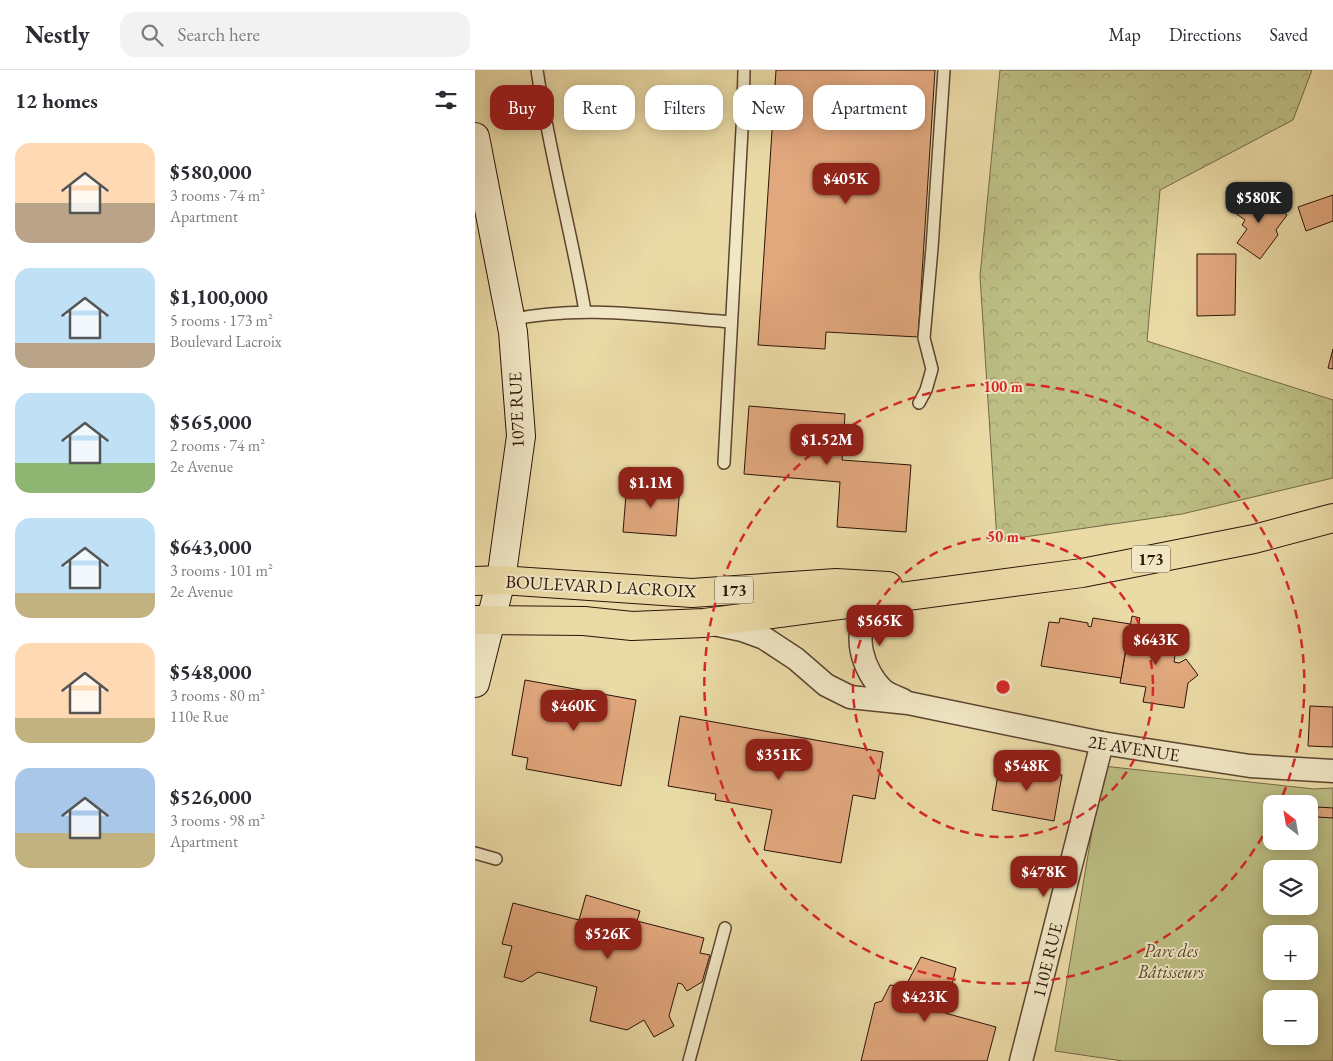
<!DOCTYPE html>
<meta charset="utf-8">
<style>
:root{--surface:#fff;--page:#f2f2f3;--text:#2b2b33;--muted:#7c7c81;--line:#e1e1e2;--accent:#8f2418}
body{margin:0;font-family:"EB Garamond",serif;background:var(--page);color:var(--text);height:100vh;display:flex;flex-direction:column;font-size:19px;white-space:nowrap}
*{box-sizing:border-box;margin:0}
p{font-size:16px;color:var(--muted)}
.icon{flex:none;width:28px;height:28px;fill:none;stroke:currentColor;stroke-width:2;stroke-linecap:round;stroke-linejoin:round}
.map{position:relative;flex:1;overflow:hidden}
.details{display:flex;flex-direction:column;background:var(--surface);width:475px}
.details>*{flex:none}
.banner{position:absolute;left:15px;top:15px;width:475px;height:45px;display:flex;gap:10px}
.needle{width:32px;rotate:329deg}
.fabs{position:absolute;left:788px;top:725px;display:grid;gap:10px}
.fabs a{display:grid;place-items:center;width:55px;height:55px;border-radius:10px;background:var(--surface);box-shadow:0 2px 12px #0003;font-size:25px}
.price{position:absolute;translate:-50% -42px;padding:0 11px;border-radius:10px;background:var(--accent);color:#fff;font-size:16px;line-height:32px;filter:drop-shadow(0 1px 2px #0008)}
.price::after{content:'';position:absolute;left:50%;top:30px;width:15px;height:11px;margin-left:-8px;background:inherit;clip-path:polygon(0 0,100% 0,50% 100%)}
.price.current{background:#222;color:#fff}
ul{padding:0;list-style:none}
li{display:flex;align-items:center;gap:15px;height:125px;padding:0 15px}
li span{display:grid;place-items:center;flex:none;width:140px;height:100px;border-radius:15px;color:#555}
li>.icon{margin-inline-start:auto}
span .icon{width:60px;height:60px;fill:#fffc;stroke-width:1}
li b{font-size:21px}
h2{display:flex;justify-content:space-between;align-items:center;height:60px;padding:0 15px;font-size:21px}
.pill{padding:0 18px;border-radius:15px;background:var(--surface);box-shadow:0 2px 12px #0003;font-size:18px;line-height:45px}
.pill.current{background:var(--accent);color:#fff}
header{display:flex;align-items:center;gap:30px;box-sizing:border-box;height:70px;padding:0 25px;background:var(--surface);border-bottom:1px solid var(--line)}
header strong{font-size:24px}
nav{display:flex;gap:28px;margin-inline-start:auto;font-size:18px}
.search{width:350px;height:45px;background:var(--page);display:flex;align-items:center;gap:12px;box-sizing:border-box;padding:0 18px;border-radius:15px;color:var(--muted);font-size:19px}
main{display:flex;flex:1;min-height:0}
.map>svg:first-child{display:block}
.forest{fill:url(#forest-crowns);stroke:#746846}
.park{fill:#bcbe83;stroke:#746846;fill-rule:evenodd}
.building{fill:#e1a77d;stroke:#2c1309}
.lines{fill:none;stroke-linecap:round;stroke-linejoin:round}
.lane-casing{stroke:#5c4530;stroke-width:14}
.street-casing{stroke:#5c4530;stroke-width:25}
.secondary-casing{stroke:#2c1309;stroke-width:30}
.primary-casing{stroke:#2c1309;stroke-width:30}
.lane{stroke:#f1e7c5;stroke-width:11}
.street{stroke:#f1e7c5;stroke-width:22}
.secondary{stroke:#f1e7c5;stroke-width:28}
.primary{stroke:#eadaa6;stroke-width:28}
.ring{fill:none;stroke:#d62828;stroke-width:2.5;stroke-dasharray:9 6}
.labels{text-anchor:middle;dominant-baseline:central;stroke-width:4;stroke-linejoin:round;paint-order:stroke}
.shield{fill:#f1e7c5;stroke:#675341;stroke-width:1}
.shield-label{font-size:16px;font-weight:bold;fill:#2c1309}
.street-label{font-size:18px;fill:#2c1309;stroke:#f1e7c5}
.park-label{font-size:18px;font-style:italic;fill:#57462e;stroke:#f1e7c5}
.centre{fill:#d62828;stroke:#f1e7c5;stroke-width:2.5}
.ring-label{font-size:15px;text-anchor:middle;font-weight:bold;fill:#d62828;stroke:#f1e7c5;stroke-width:4;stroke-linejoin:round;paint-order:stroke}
</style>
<header>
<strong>Nestly</strong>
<div class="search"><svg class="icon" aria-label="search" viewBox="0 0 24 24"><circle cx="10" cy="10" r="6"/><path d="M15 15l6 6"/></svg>Search here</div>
<nav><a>Map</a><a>Directions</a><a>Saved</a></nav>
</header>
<main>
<section class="details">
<h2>12 homes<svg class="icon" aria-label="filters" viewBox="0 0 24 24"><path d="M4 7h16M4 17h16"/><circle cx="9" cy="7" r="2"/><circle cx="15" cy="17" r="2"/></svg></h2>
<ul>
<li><span style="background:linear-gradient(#ffd9b3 60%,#b9a48a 0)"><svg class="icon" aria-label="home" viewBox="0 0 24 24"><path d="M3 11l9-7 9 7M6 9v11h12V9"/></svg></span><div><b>$580,000</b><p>3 rooms · 74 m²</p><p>Apartment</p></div></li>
<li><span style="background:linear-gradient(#bfe0f5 75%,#b9a48a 0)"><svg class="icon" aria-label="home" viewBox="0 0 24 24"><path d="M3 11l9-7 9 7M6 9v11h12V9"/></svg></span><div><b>$1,100,000</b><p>5 rooms · 173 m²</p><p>Boulevard Lacroix</p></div></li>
<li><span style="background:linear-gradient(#bfe0f5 70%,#8fb573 0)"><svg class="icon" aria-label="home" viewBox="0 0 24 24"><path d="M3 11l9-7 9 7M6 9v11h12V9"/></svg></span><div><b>$565,000</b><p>2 rooms · 74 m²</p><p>2e Avenue</p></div></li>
<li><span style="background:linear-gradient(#bfe0f5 75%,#c2b280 0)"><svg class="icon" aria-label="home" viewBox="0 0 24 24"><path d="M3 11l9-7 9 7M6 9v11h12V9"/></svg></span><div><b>$643,000</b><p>3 rooms · 101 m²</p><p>2e Avenue</p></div></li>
<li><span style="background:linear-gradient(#ffd9b3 75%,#c2b280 0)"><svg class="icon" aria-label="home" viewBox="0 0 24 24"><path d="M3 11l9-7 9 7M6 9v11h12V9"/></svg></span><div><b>$548,000</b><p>3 rooms · 80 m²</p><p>110e Rue</p></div></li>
<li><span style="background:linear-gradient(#a9c7e8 65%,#c2b280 0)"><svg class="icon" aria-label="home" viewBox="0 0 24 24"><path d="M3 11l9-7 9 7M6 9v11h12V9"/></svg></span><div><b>$526,000</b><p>3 rooms · 98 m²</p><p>Apartment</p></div></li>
</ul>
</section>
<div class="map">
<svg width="858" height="991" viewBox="0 0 858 991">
<defs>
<pattern id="forest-crowns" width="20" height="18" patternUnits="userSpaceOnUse" patternTransform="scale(1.25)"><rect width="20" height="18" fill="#bcbe83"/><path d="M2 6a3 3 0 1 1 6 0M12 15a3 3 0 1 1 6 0" fill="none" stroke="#a2a270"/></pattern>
</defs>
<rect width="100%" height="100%" fill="#eadaa6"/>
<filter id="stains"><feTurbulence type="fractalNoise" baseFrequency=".004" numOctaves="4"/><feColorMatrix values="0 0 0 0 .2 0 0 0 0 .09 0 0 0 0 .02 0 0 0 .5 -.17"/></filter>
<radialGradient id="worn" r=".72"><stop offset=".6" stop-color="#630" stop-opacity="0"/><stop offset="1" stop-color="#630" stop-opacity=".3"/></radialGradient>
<!-- forest -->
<polygon class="forest" points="525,0 837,0 818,50 685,120 672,271 858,330 858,408 707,444 522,471 505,206"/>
<!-- park -->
<path class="park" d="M628 696 839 719 858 718V991H648L580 981ZM796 734H834V771H796ZM796 799H834V836H796ZM796 864H834V901H796ZM796 929H834V966H796Z"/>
<!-- building -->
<g class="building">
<polygon points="301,0 460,0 443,267 351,262 350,279 283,275"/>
<polygon points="777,120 812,145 801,160 803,165 785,189 762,173 772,159 767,155 770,150 760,143"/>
<polygon points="858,125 858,151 831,161 823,137"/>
<polygon points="722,184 761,184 760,245 722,246"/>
<polygon points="858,279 858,299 853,298"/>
<polygon points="274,336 370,344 367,390 436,395 431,462 362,457 365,412 269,404"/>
<polygon points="152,412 205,416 201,466 148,462"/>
<polygon points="657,546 665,548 663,556 704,562 699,592 704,593 711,589 723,605 713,613 709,638 668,632 671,617 645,613"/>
<polygon points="585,548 613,553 613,556 616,557 618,548 655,554 646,608 566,596 574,552 584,553"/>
<polygon points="50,610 161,630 146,716 51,699 53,688 37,685"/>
<polygon points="835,636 858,637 858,677 833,676"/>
<polygon points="205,646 408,682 400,729 378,725 366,793 289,780 297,740 240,730 241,724 193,716"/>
<polygon points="525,693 587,705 579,751 517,740"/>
<polygon points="843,737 858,738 858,748 842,747"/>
<polygon points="111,825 165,841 162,851 229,868 225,883 235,885 227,912 212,921 207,914 203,913 194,946 199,956 179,967 169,950 152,960 115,951 122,917 63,902 47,912 29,907 37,876 27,874 38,833 104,850"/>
<polygon points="446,887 481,898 470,943 521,957 512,991 386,991 400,933 407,931 415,915 430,917"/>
</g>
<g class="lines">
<defs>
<g id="lane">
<path d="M62 0C74 81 96 160 110 241"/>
<path d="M35 250C107 234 183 247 256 252"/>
<polyline points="444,333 451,320 457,299 449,268 457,178 469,0"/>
<polyline points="249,393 268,41 269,0"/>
<polyline points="0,783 21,789"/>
<polyline points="214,991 250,858"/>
</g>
<g id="street">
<path d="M423 531C416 534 405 537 398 542 374 560 389 602 407 619 412 624 421 627 428 630"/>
<polyline points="243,555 267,560 289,568 321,589 351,615 375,627 433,633 627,673 775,696 858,701"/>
<polyline points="546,991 627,673"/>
</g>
<polyline id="secondary" points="0,67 38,262 46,366 26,510 0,613"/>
<g id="primary">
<polyline points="0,511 26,510 217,523 361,513 413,516"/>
<polyline points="0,550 109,551 157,556 229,553 607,503 779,469 858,448"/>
</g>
</defs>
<!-- lane casing -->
<use href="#lane" class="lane-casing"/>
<!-- street casing -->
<use href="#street" class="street-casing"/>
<!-- secondary casing -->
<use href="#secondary" class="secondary-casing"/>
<!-- primary casing -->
<use href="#primary" class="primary-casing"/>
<!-- lane -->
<use href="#lane" class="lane"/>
<!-- street -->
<use href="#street" class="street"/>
<!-- secondary -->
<use href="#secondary" class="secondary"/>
<!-- primary -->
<use href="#primary" class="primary"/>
</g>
<!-- distance rings -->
<g class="ring">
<circle cx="528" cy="617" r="150"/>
<path d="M795 753A300 300 0 1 1 805 732"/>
</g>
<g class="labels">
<!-- shield labels -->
<g class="shield">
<rect x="657" y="475.5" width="38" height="27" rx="4"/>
<rect x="240" y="506.5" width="38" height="27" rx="4"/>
</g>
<g class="shield-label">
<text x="676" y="489">173</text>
<text x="259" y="520">173</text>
</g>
<!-- street labels -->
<g class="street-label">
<text transform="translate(41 340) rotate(-92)">107E RUE</text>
<text transform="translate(126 516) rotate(3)">BOULEVARD LACROIX</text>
<text transform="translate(659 678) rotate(9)">2E AVENUE</text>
<text transform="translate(572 890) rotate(-76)">110E RUE</text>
</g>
<!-- park labels -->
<g class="park-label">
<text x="696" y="880">Parc des<tspan x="696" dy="21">Bâtisseurs</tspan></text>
</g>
</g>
<circle cx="528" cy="617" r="8" class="centre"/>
<g class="ring-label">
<text x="528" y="322">100 m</text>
<text x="528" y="472">50 m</text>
</g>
<rect width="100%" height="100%" filter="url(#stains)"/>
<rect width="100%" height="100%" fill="url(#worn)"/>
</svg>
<div class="fabs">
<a><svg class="needle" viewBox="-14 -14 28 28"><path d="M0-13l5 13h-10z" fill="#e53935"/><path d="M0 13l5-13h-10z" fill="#7c7c81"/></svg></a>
<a><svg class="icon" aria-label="layers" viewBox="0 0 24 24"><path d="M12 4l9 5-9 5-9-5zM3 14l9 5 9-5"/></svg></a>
<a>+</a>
<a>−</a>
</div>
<b class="price" style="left:371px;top:135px">$405K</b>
<b class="price current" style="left:784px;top:154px">$580K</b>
<b class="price" style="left:352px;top:396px">$1.52M</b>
<b class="price" style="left:176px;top:439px">$1.1M</b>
<b class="price" style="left:405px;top:577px">$565K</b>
<b class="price" style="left:681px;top:596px">$643K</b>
<b class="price" style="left:99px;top:662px">$460K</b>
<b class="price" style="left:304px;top:711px">$351K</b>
<b class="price" style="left:552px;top:722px">$548K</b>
<b class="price" style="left:569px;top:828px">$478K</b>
<b class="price" style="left:133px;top:890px">$526K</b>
<b class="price" style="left:450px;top:953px">$423K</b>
<div class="banner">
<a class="pill current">Buy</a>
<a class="pill">Rent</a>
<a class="pill">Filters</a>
<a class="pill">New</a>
<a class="pill">Apartment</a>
</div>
</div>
</main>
